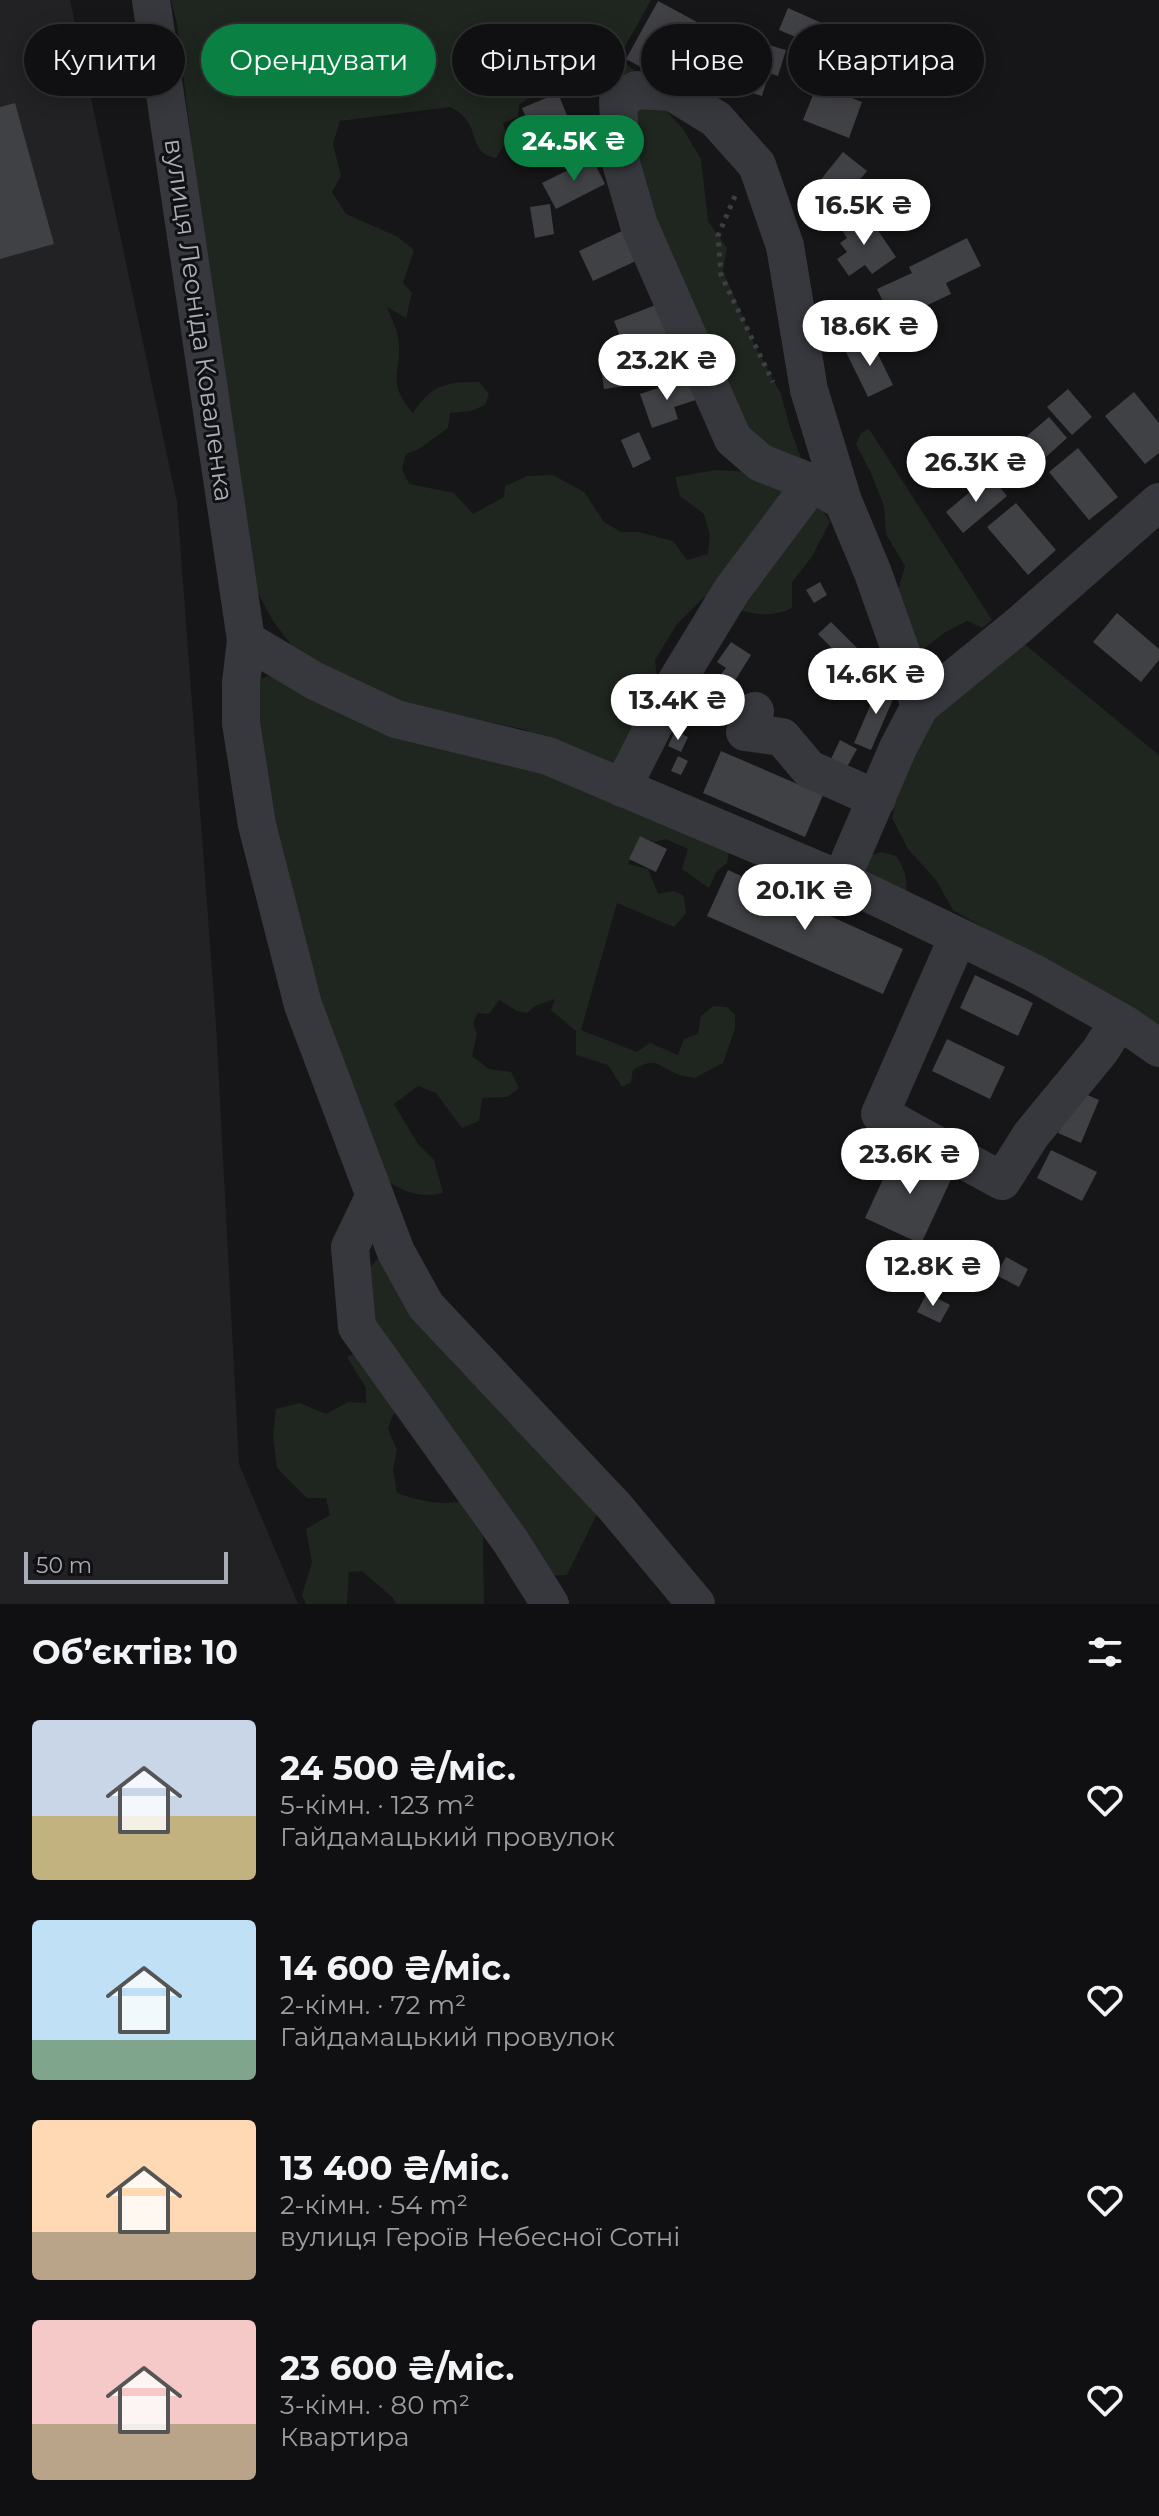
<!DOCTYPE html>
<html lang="uk">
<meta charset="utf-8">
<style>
:root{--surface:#101012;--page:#19191b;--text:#f1f3f6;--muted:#9c9d9f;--line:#303032;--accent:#0b8043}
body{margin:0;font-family:Montserrat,sans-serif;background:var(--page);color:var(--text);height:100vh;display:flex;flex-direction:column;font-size:30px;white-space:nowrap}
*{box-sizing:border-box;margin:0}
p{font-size:26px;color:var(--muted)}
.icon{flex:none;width:44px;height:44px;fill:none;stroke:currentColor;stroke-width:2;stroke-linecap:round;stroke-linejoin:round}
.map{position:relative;height:1604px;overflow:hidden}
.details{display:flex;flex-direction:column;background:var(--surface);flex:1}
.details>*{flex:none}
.top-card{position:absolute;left:24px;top:24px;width:1112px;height:72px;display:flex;gap:16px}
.scale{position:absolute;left:24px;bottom:20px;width:204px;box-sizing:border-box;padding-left:8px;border:4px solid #a8adb8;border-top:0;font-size:22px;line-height:28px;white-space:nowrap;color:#a8adb8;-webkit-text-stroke:6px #111113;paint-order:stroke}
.price{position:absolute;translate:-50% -68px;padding:0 18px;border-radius:28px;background:#fff;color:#222;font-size:26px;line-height:52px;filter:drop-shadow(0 2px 4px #0008)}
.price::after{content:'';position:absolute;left:50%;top:48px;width:24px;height:18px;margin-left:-12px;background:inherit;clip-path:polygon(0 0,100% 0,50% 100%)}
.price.current{background:var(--accent);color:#fff}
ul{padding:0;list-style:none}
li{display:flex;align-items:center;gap:24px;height:200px;padding:0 32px}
li span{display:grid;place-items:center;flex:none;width:224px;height:160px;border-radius:8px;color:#555}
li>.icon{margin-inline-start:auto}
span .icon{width:96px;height:96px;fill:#fffc;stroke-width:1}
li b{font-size:34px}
h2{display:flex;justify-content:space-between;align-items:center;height:96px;padding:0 32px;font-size:34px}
.tag{padding:0 28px;border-radius:36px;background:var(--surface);box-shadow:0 4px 20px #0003,0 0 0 2px var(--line);font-size:28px;line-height:72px}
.tag.current{background:var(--accent);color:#fff}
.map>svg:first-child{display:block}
.built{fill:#222225}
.green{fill:#1e261f}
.building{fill:#404145}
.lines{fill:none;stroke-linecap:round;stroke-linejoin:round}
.path{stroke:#3d3f44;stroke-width:5;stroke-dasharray:4 6;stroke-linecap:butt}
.minor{stroke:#37383d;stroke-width:38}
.labels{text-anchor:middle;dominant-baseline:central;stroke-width:6;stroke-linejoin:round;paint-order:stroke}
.street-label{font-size:26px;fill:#a8adb8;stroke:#111113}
</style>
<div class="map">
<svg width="1159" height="1604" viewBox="0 0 1159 1604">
<rect width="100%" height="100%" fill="#161618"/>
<!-- built -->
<polygon class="built" points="0,0 70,0 177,502 216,1024 239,1464 298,1604 0,1604"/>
<!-- green -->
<g class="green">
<path d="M171 0H651L621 54 624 63 655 84 659 103 683 129 701 159 708 221 727 248 723 271 755 346 781 394 790 428 805 469 744 434 645 222 613 87 588 98 539 90 519 105 518 117 503 123 508 139 496 158C465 152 484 123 450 107L340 121 333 144 341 176 332 192 346 214 398 237 414 250 403 283 412 293 406 318 387 307C391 318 399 333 399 345 400 378 387 382 413 413 432 384 446 382 479 382L489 394 485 405 471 411 450 413 448 428 419 449 406 454 402 469 409 484 454 493 473 514 504 497 505 486 527 476 553 475 584 492 604 522 621 532H639L673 541 687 560 708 554 710 535 704 514 680 496 675 477 716 470 769 473 812 494 830 522 811 558 792 582V608C762 623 734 608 704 597L677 624 655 660 660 703 609 769 541 741 526 730 393 700 306 664 273 621 258 593 212 290 208 278 177 24Z"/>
<polygon points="869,429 992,620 982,628 967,621 944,633 920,652 890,601 899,587 905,566 886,534 884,506 871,473 856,444 861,433"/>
<polygon points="1023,643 1159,755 1159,1029 953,910 936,880 908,849 892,818 903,769 924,727"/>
<path d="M268 676 545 773 729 851 727 863 717 871 709 888 682 869 688 849 665 839 655 842 640 836 628 864 648 869 658 894 674 891 684 896 686 913 674 927 617 903 581 1030 637 1052 650 1043 678 1055 684 1039 698 1034 701 1016 713 1006 727 1007 735 1015V1029L723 1063 695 1078C689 1077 681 1076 675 1073 655 1064 655 1057 633 1070L631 1082 622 1087 608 1065 576 1055V1031L551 1010 555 999 535 1006 527 1013 517 1011 499 1000 489 1014 478 1013 473 1024 477 1034 472 1056 489 1069 511 1072 519 1088 507 1097 482 1098 479 1121 462 1128 436 1093 418 1086 394 1104 418 1144 434 1160 443 1193C410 1201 382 1183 365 1154L260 806 258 680Z"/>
<path d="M881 852 896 856C904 868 908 878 906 893L874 885 866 870 872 855Z"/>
<polygon points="382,1253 411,1307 456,1366 600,1508 567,1575 549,1576 376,1332 362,1278"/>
<path d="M366 1348 405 1406 393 1415 388 1429 397 1450 393 1469 397 1493C418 1500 436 1505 459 1502L483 1536 484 1604H396L393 1598 362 1571 349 1572 347 1604H306L302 1595 312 1562 306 1529 330 1515 326 1498H307L277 1468 273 1435 276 1409 300 1403 326 1414 348 1402 366 1403V1388L347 1357Z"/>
</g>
<!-- building -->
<g class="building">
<polygon points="658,1 697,22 665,80 626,59"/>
<polygon points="788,8 833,28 824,49 779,30"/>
<polygon points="745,38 786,50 778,76 769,73 762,96 731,86"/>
<polygon points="688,63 710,75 703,88 681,77"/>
<polygon points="817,85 862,102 849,138 803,120"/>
<polygon points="558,93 568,118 550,125 553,131 535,139 522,108"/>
<polygon points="15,103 54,244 0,259 0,107"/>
<polygon points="843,152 867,171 837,207 814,188"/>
<polygon points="592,158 605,184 556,209 542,183"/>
<polygon points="550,204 554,234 535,238 530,207"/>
<polygon points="866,213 896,257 872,274 865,265 849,276 837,259 847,252 840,243 847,238 842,230"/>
<polygon points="624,230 638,260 593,281 579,251"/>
<polygon points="967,238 981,266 946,283 951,294 915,311 910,301 888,312 877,289 912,273 909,267"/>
<polygon points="661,303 673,332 626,351 614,321"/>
<polygon points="871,340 893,385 868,397 846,352"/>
<polygon points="620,356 625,386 604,389 600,359"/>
<polygon points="688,378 696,400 674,407 678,419 652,428 640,394"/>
<polygon points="1068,389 1092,417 1072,435 1047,407"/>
<polygon points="1134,392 1159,423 1159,453 1145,464 1105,416"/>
<polygon points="1049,417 1067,438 1046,457 1027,436"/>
<polygon points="639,432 651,459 633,468 621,440"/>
<polygon points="1078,448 1118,497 1089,520 1049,472"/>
<polygon points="990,475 1007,496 963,533 946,512"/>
<polygon points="1016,503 1056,550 1028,575 987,527"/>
<polygon points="820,582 827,595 814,603 806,590"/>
<polygon points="1117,613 1159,649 1159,660 1141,682 1093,642"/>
<polygon points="831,622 880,671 867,684 818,634"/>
<polygon points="731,642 751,655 731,687 718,678 726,668 717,662"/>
<polygon points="880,683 897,690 871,750 854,743"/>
<polygon points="687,687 701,694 694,708 681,702"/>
<polygon points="675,731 688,737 681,752 668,746"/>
<polygon points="840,740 857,749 847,767 831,759"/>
<polygon points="721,751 823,795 805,837 703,793"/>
<polygon points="678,756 688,761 681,775 671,771"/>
<polygon points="640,836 667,849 656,872 629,859"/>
<polygon points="728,870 903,949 883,994 707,916"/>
<polygon points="975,975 1033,1003 1018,1036 960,1008"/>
<polygon points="947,1039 1005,1067 990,1099 932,1071"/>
<polygon points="1076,1090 1099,1100 1081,1143 1058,1133"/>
<polygon points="898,1147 954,1173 921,1244 865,1218"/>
<polygon points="1051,1150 1097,1172 1082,1201 1037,1178"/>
<polygon points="1006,1257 1028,1269 1019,1287 996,1275"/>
<polygon points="927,1293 950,1305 940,1323 917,1312"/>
</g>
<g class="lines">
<!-- path -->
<polyline class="path" points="735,196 718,236 721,275 773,382"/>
<!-- minor -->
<g class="minor">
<polyline points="151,0 246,640 241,683 241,723 257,825 303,1005 396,1252 426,1306 615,1507 696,1604"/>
<polyline points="843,501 809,390 785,246 757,165 716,119 672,92 636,90 618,101 621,163 639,225 733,439 761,463 812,483 843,501 873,573 920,706"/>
<polyline points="246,640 315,681 396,719 548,756 841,880 1032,972 1126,1025 1159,1048"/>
<polyline points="755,711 745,732 782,737 809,769 877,799"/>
<polyline points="622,788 676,682 732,590 812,483"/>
<polyline points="841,880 898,748 920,706 1018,626 1159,502"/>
<polyline points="958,937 880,1114 1002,1181 1031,1135 1100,1051 1119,1021"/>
<polyline points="374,1197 350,1247 357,1327 511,1542 550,1604"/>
</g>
</g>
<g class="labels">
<!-- street labels -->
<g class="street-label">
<text transform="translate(199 320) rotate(82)">вулиця Леоніда Коваленка</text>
</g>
</g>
</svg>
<div class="scale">50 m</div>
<b class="price current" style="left:574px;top:183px">24.5K ₴</b>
<b class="price" style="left:864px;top:247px">16.5K ₴</b>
<b class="price" style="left:870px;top:368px">18.6K ₴</b>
<b class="price" style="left:667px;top:402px">23.2K ₴</b>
<b class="price" style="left:976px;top:504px">26.3K ₴</b>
<b class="price" style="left:876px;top:716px">14.6K ₴</b>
<b class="price" style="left:678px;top:742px">13.4K ₴</b>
<b class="price" style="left:805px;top:932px">20.1K ₴</b>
<b class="price" style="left:910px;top:1196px">23.6K ₴</b>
<b class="price" style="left:933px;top:1308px">12.8K ₴</b>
<div class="top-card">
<a class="tag">Купити</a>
<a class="tag current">Орендувати</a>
<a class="tag">Фільтри</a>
<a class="tag">Нове</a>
<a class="tag">Квартира</a>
</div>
</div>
<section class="details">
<h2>Об’єктів: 10<svg class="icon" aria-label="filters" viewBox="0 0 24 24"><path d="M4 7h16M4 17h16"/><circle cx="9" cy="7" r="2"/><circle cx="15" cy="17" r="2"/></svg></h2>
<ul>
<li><span style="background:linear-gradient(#c9d6e8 60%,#c2b280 0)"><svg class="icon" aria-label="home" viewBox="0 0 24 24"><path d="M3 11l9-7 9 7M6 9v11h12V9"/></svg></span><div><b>24 500 ₴/міс.</b><p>5-кімн. · 123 m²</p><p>Гайдамацький провулок</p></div><svg class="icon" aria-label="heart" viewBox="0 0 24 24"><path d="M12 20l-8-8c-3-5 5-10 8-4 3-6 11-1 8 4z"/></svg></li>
<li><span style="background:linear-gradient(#bfe0f5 75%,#7fa58c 0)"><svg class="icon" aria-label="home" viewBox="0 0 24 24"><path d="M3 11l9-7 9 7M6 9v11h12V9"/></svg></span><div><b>14 600 ₴/міс.</b><p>2-кімн. · 72 m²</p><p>Гайдамацький провулок</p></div><svg class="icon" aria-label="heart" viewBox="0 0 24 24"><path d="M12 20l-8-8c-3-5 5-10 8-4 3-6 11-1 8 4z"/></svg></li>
<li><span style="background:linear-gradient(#ffd9b3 70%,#b9a48a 0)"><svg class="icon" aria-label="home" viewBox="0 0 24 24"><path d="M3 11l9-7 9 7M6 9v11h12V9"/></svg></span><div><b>13 400 ₴/міс.</b><p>2-кімн. · 54 m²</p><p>вулиця Героїв Небесної Сотні</p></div><svg class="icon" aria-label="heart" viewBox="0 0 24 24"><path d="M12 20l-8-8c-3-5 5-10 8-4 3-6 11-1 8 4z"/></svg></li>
<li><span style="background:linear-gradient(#f6c9c9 65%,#b9a48a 0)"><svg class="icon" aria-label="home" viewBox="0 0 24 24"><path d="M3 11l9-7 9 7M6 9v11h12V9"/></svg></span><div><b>23 600 ₴/міс.</b><p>3-кімн. · 80 m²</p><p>Квартира</p></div><svg class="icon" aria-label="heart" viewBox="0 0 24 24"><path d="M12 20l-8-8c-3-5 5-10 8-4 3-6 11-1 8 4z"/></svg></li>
</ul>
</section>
